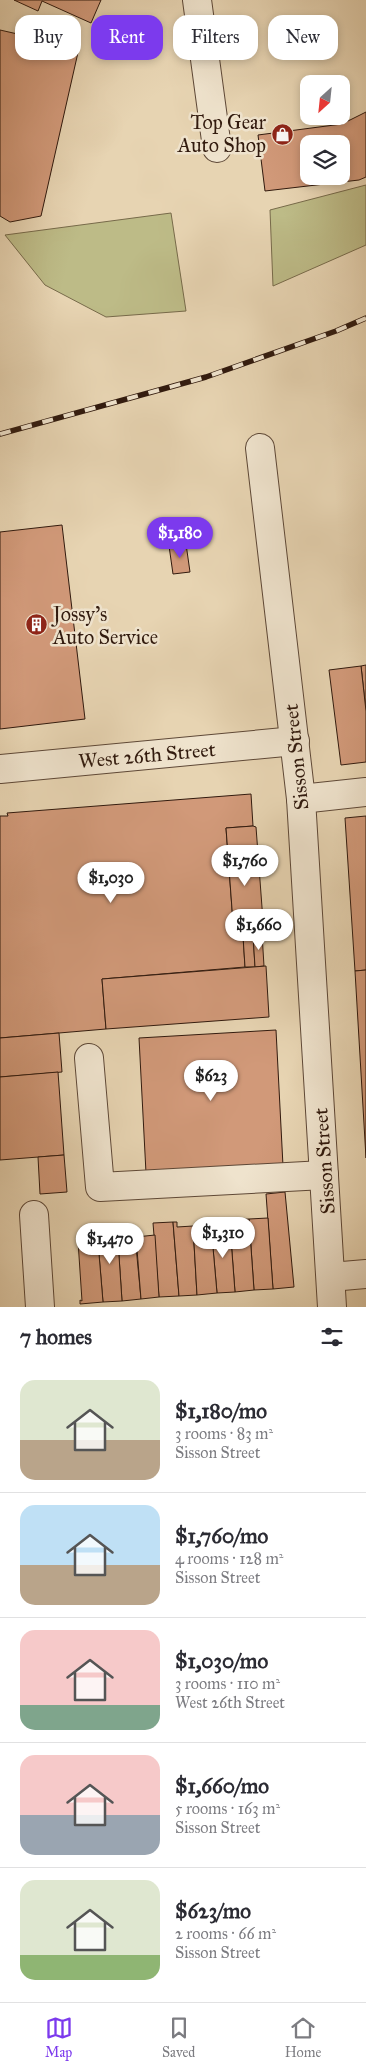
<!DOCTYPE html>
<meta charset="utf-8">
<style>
:root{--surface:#fff;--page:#f2f2f3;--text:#2b2b33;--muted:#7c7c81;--line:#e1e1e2;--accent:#7c3aed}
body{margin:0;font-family:"IM FELL Great Primer",serif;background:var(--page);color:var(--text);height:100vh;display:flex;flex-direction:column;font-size:19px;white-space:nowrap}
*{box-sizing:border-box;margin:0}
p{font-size:16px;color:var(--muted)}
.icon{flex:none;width:28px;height:28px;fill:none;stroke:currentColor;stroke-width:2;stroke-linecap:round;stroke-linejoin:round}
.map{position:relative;height:1307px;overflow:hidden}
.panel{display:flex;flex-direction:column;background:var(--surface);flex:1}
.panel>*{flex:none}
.hud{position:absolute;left:15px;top:15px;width:336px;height:45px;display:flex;gap:10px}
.needle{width:32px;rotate:207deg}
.controls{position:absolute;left:300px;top:75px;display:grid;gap:10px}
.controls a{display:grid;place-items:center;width:50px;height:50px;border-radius:10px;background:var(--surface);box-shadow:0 2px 8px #0003;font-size:25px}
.price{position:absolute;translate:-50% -42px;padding:0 11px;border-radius:18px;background:#fff;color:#222;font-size:16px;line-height:32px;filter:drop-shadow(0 1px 2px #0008)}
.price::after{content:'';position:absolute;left:50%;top:30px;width:15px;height:11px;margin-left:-8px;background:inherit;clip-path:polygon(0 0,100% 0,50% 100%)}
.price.on{background:var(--accent);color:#fff}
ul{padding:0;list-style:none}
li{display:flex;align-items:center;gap:15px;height:125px;padding:0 20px}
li+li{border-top:1px solid var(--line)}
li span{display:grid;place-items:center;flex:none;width:140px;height:100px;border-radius:15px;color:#555}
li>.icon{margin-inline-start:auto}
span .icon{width:60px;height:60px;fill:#fffc;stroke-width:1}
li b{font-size:21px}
h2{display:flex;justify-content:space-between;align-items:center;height:60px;padding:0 20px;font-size:21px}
.tag{padding:0 18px;border-radius:15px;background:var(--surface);box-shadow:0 2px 8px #0003;font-size:18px;line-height:45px}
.tag.on{background:var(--accent);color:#fff}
.dock{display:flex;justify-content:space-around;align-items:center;height:70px;border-top:1px solid var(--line);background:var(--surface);font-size:14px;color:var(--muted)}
.dock a{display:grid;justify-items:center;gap:2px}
.dock .on{color:var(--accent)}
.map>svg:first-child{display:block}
.green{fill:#bdbb87;stroke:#776a4a}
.building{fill:#d19979;stroke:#311a0e;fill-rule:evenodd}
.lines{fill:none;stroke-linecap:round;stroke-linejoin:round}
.minor-casing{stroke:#5e4837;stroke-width:30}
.minor{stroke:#efe3cd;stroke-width:28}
.rail-casing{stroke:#311a0e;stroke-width:5.5}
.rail{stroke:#efe3cd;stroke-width:4;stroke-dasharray:11;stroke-linecap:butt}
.labels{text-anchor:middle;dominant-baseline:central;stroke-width:5;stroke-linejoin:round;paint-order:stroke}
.poi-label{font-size:20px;fill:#311a0e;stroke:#efe3cd;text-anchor:end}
.street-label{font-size:20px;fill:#311a0e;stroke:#efe3cd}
</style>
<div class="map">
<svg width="366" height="1307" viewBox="0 0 366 1307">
<rect width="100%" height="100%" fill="#e7d4b2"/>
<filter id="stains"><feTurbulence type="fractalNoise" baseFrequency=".004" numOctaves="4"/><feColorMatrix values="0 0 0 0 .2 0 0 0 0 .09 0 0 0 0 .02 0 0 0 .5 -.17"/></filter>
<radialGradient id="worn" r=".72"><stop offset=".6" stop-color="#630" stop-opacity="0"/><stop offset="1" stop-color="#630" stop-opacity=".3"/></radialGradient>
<!-- green -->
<g class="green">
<polygon points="366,185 366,245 273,286 270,210"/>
<polygon points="171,213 186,311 106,317 45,285 5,235"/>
</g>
<!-- building -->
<g class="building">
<polygon points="14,0 101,0 91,23 42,1 38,11"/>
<polygon points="0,30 79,48 41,216 10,222 0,216"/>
<path d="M366 112V177L359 180 265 191 258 135 342 124ZM309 144H341V176H309Z"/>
<polygon points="62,525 85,719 0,729 0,532"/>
<polygon points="186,544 190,572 173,574 169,546"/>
<polygon points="366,665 366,711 361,666"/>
<polygon points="361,666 366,711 366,762 341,765 329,670"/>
<polygon points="251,794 253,826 226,828 234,936 243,936 245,967 102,979 106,1029 0,1038 0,816 8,816 7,813"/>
<polygon points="366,816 366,970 355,971 345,818"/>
<polygon points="253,826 256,827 264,934 253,935 255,967 245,967 243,936 234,936 226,828"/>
<polygon points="262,934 264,966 255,967 253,935"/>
<polygon points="266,966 269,1017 106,1029 102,979"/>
<polygon points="366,970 366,1158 355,971"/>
<polygon points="276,1030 283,1166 146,1173 139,1038"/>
<polygon points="59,1033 62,1072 0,1077 0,1038"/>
<polygon points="58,1072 64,1155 0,1160 0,1077"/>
<polygon points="64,1155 67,1192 40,1194 38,1157"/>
<polygon points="285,1192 294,1287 273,1289 266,1194"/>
<polygon points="268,1218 273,1289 254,1290 249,1219"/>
<polygon points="249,1219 254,1290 235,1292 230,1226 234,1226 234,1220"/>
<polygon points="173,1222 179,1296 159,1297 153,1223"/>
<polygon points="173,1222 177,1222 177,1227 193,1226 197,1295 179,1296"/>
<polygon points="218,1224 218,1227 230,1226 235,1292 217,1293 211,1225"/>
<polygon points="134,1225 141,1299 122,1301 117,1226"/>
<polygon points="211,1225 217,1293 197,1295 193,1226"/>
<polygon points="117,1226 122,1301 103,1302 97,1230 115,1228"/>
<polygon points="89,1230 97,1230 103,1302 80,1304 80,1300 82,1301 78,1241 89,1240"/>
<polygon points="155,1235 159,1297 141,1299 136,1237"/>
</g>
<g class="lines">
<defs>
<g id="minor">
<polyline points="197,0 217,148"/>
<polyline points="260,448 301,799 332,1307"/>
<polyline points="0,769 295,741"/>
<polyline points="301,799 366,792"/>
<polyline points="89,1058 100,1187 324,1175"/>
<polyline points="34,1215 40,1307"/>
<polyline points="331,1277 366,1274"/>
</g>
</defs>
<!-- minor casing -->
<use href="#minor" class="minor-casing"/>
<!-- minor -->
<use href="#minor" class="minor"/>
<defs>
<polyline id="rail" points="0,434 206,377 336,331 366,318"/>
</defs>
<!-- rail casing -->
<use href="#rail" class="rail-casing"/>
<!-- rail -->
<use href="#rail" class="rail"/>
</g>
<!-- icons -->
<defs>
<symbol id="shop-disc" viewBox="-11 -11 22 22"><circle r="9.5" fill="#8f2418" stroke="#efe3cd"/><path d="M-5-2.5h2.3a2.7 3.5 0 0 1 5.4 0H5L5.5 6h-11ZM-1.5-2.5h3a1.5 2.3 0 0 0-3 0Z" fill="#fff"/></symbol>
<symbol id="building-disc" viewBox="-11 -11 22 22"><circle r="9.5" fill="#8f2418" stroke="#efe3cd"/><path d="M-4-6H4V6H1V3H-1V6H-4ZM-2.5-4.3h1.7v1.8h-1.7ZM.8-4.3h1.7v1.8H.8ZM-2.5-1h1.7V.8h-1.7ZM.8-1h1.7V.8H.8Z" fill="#fff"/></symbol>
</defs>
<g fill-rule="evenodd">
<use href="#shop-disc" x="270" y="122" width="25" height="25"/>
<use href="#building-disc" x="24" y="612" width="25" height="25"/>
</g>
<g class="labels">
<!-- poi labels -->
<g class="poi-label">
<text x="266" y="122">Top Gear<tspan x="266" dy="23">Auto Shop</tspan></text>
<text x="53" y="614" text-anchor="start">Jossy's<tspan x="53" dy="23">Auto Service</tspan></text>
</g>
<!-- street labels -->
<g class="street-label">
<text transform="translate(147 755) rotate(-5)">West 26th Street</text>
<text transform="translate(296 757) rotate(-96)">Sisson Street</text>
<text transform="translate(324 1161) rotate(-94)">Sisson Street</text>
</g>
</g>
<rect width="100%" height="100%" filter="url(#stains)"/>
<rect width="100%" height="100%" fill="url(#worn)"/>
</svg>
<div class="controls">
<a><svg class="needle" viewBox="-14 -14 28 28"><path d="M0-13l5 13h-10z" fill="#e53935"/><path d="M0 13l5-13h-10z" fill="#7c7c81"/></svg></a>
<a><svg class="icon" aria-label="layers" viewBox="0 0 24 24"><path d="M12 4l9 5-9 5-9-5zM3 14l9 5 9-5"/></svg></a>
</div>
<b class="price on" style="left:180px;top:559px">$1,180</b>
<b class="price" style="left:245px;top:887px">$1,760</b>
<b class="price" style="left:111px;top:904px">$1,030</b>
<b class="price" style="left:259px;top:951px">$1,660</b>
<b class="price" style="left:211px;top:1102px">$623</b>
<b class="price" style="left:223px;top:1259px">$1,310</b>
<b class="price" style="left:110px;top:1265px">$1,470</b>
<div class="hud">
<a class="tag">Buy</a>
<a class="tag on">Rent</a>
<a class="tag">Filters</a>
<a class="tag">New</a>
</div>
</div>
<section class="panel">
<h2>7 homes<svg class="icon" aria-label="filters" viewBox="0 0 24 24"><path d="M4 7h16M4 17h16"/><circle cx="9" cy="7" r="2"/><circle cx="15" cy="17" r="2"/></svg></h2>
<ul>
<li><span style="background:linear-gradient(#dfe7d0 60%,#b9a48a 0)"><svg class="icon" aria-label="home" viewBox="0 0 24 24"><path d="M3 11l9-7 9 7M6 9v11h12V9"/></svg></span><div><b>$1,180/mo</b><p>3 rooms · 83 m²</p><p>Sisson Street</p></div></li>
<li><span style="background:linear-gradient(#bfe0f5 60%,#b9a48a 0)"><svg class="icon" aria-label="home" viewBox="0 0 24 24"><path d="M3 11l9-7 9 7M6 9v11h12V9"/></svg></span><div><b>$1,760/mo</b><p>4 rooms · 128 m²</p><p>Sisson Street</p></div></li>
<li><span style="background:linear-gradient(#f6c9c9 75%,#7fa58c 0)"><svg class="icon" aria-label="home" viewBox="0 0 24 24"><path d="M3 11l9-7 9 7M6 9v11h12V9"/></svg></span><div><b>$1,030/mo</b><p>3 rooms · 110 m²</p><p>West 26th Street</p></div></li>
<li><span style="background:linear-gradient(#f6c9c9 60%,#9aa5b1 0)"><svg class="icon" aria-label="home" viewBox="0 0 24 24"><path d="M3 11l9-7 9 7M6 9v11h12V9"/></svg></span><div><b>$1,660/mo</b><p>5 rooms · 163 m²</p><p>Sisson Street</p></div></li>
<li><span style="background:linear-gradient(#dfe7d0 75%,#8fb573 0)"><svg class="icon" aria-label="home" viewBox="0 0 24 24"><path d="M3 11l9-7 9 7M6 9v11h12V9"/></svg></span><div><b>$623/mo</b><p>2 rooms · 66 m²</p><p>Sisson Street</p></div></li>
</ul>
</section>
<nav class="dock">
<a class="on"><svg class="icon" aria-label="map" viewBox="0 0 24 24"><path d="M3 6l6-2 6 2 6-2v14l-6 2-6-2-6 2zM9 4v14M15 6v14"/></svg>Map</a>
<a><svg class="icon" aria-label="saved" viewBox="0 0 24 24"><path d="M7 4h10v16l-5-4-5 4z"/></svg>Saved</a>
<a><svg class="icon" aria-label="home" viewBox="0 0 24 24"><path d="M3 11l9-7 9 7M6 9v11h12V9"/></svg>Home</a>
</nav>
